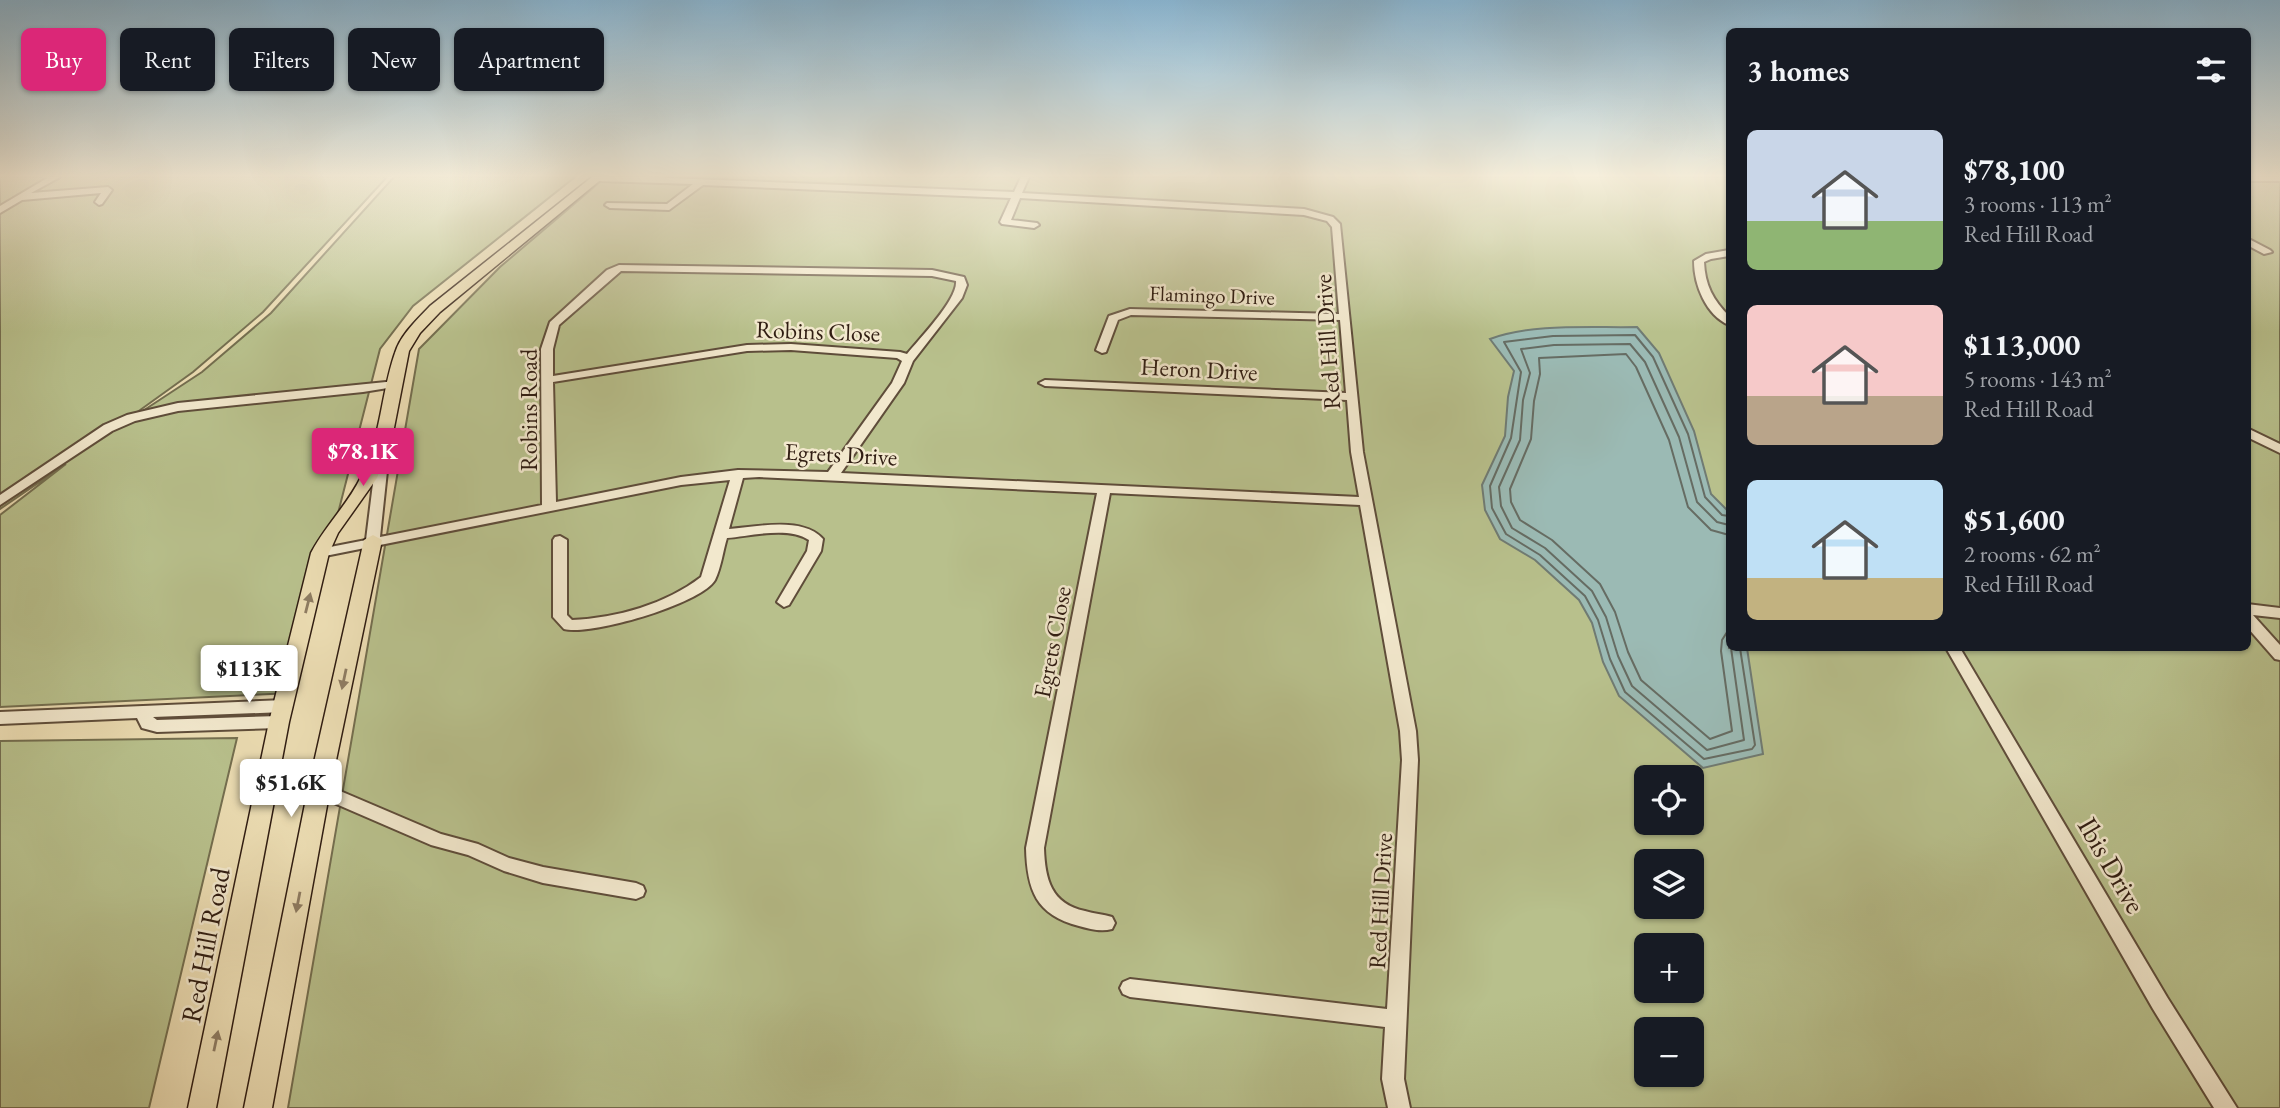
<!DOCTYPE html>
<meta charset="utf-8">
<style>
:root{--surface:#171b24;--page:#242831;--text:#f1f3f6;--muted:#9ea1a6;--accent:#db2777}
body{margin:0;font-family:"EB Garamond",serif;background:var(--page);color:var(--text);height:100vh;display:flex;flex-direction:column;font-size:26px;white-space:nowrap}
*{box-sizing:border-box;margin:0}
p{font-size:23px;color:var(--muted)}
.icon{flex:none;width:38px;height:38px;fill:none;stroke:currentColor;stroke-width:2;stroke-linecap:round;stroke-linejoin:round}
.map{position:relative;flex:1;overflow:hidden}
.drawer{position:absolute;left:1726px;top:28px;width:525px;height:623px;display:flex;flex-direction:column;background:var(--surface);border-radius:10px;box-shadow:0 2px 5px #0004}
.drawer>*{flex:none}
.guide{position:absolute;left:21px;top:28px;width:665px;height:63px;display:flex;gap:14px}
.tools{position:absolute;left:1634px;top:765px;display:grid;gap:14px}
.tools a{display:grid;place-items:center;width:70px;height:70px;border-radius:10px;background:var(--surface);box-shadow:0 2px 5px #0004;font-size:35px}
.price{position:absolute;translate:-50% -60px;padding:0 16px;border-radius:7px;background:#fff;color:#222;font-size:23px;line-height:46px;filter:drop-shadow(0 2px 4px #0008)}
.price::after{content:'';position:absolute;left:50%;top:42px;width:21px;height:16px;margin-left:-10px;background:inherit;clip-path:polygon(0 0,100% 0,50% 100%)}
.price.current{background:var(--accent);color:#fff}
ul{padding:0;list-style:none}
li{display:flex;align-items:center;gap:21px;height:175px;padding:0 21px}
li span{display:grid;place-items:center;flex:none;width:196px;height:140px;border-radius:10px;color:#555}
li>.icon{margin-inline-start:auto}
span .icon{width:84px;height:84px;fill:#fffc;stroke-width:1}
li b{font-size:30px}
h2{display:flex;justify-content:space-between;align-items:center;height:84px;padding:0 21px;font-size:30px}
.pill{padding:0 24px;border-radius:10px;background:var(--surface);box-shadow:0 2px 5px #0004;font-size:24px;line-height:63px}
.pill.current{background:var(--accent);color:#fff}
.map>svg:first-child{display:block}
.green{fill:#b8c08c;stroke:#746e4f;stroke-width:2;fill-rule:evenodd}
.water{fill:#9bbab4;stroke:#707b73;stroke-width:2}
.lines{fill:none;stroke-linecap:round;stroke-linejoin:round}
.shore{stroke:#666c63;stroke-width:2}
.minor-casing{stroke:#5f4d3a;stroke-width:4}
.major-casing{stroke:#301d12;stroke-width:3}
.minor{fill:#f2e8cd;fill-rule:evenodd}
.major{fill:#ebdcb2;fill-rule:evenodd}
.oneway{fill:#8e7c62}
.labels{text-anchor:middle;dominant-baseline:central;stroke-width:5;stroke-linejoin:round;paint-order:stroke}
.far-street-label{font-size:21px;fill:#301d12;stroke:#f2e8cd}
.street-label{font-size:24px;fill:#301d12;stroke:#f2e8cd}
.near-street-label{font-size:28px;fill:#301d12;stroke:#f2e8cd}
</style>
<div class="map">
<svg width="2280" height="1108" viewBox="0 0 2280 1108">
<rect width="100%" height="100%" fill="#ebdcb2"/>
<filter id="stains"><feTurbulence type="fractalNoise" baseFrequency=".00286" numOctaves="4"/><feColorMatrix values="0 0 0 0 .2 0 0 0 0 .09 0 0 0 0 .02 0 0 0 .5 -.17"/></filter>
<radialGradient id="worn" r=".72"><stop offset=".6" stop-color="#630" stop-opacity="0"/><stop offset="1" stop-color="#630" stop-opacity=".3"/></radialGradient>
<!-- green -->
<g class="green">
<polygon points="0,177 387,177 263,312 193,372 97,441 202,372 271,313 394,177 575,177 413,306 380,349 292,693 0,707 0,515 66,464 0,509"/>
<path d="M606 177H1729V648H2247V177H2280V1108H288L419 349 500 267ZM1647 777H1692V822H1647ZM1647 861H1692V906H1647ZM1647 945H1692V990H1647ZM1647 1029H1692V1074H1647Z"/>
<polygon points="237,738 149,1108 0,1108 0,741"/>
</g>
<!-- water -->
<path class="water" d="M1637 327 1659 353 1694 431 1711 494 1729 512V648H1747L1763 754 1703 768 1619 696 1603 662 1592 623 1579 600 1535 560 1500 539 1485 510 1482 485 1505 436 1508 397 1514 371 1490 339C1531 323 1593 328 1637 327Z"/>
<g class="lines">
<!-- shore -->
<g class="shore">
<polyline points="1729,516 1722,515 1705,497 1688,434 1653,357 1635,335 1553,336 1504,342 1521,372 1511,438 1490,486 1492,508 1506,534 1540,555 1585,596 1598,620 1610,659 1625,692 1704,759 1752,749 1755,745 1740,648"/>
<polyline points="1729,525 1717,522 1697,502 1679,437 1645,362 1630,344 1554,345 1521,349 1530,373 1523,400 1520,440 1499,487 1501,506 1512,528 1545,548 1592,591 1606,617 1618,656 1632,686 1707,750 1744,740 1731,648"/>
<polyline points="1729,535 1711,530 1688,507 1669,440 1636,367 1626,354 1539,358 1540,374 1534,401 1531,439 1510,489 1511,502 1520,520 1552,540 1600,584 1615,612 1628,652 1641,680 1710,739 1732,731 1721,651 1722,640 1729,629"/>
</g>
<defs>
<g id="minor">
<polygon points="49,177 60,177 31,193 108,187 112,190 102,204 99,205 95,202 101,193 22,200 0,213 0,206"/>
<path d="M594 177H644L1014 192 1021 177H1029L1022 193 1304 209 1333 217 1340 224 1363 452 1416 731 1418 760 1404 1079 1410 1108H1388L1382 1079 1385 1027 1130 997 1123 994 1120 988 1123 982 1130 979 1387 1009 1402 760 1400 731 1360 505 1110 493 1044 848C1045 879 1051 904 1085 911 1094 914 1103 914 1112 917L1115 923 1112 929C1101 932 1090 929 1079 926 1036 915 1027 890 1026 848L1097 493 759 477 743 478 729 529C757 527 802 516 823 539L821 551 789 605 784 607 777 602 807 551 809 540C788 526 751 536 727 538 723 551 721 568 715 580 701 604 591 636 564 629L553 617V540L555 537 560 536 567 540V615L572 620C617 618 666 604 701 577L730 480 681 485 320 557 313 553 320 549 366 540 378 443 384 439 390 443 380 537 542 505 541 349 550 322 607 270 619 265 932 270 964 277 967 285 962 298 913 361 904 383 841 473 1359 497 1351 452 1347 400 1045 386 1039 383 1045 380 1346 393 1340 320 1131 315 1118 320 1106 352 1102 353 1096 350 1109 316 1130 309 1339 314 1332 227 1327 221 1304 215 1020 198 1011 220 1037 223 1039 225 1034 228 1002 224 1000 222 1011 198 703 185 669 210 610 208 605 205 607 203 667 204 693 184 598 181ZM621 271 932 276 956 281C958 299 919 339 907 354L900 352 791 344 747 345 553 376V349L559 325ZM791 350 897 358 902 361 892 383 828 472 738 470 681 477 556 502 553 382 747 351Z"/>
<rect x="2247" y="177" width="33" height="4"/>
<polygon points="2247,238 2270,250 2272,252 2264,254 2247,245"/>
<path d="M1729 250V256L1711 259 1704 262C1705 285 1713 300 1729 316V325C1706 315 1694 285 1694 261L1706 254Z"/>
<polygon points="396,381 400,382 400,386 363,392 178,411 135,421 112,431 0,505 0,495 104,425 127,415 178,403"/>
<polygon points="2247,428 2280,444 2280,453 2247,437"/>
<polygon points="2247,604 2280,608 2280,618 2253,615 2280,645 2280,660 2275,659 2247,627"/>
<polygon points="1946,648 1960,648 2167,997 2237,1108 2214,1108 2153,1009"/>
<polygon points="284,700 290,702 292,706 290,710 284,712 153,717 157,720 279,716 285,718 287,722 285,726 279,728 157,732 142,728 137,718 0,724 0,712"/>
<polygon points="319,782 441,834 478,844 509,858 543,867 636,883 643,886 645,891 643,896 636,899 543,883 504,871 468,855 431,845 313,794 310,789 313,784"/>
</g>
<g id="major">
<path d="M592 177H604L440 312 420 333 409 351 392 438 377 478 338 533 329 553 289 722 216 1108H188L269 722 311 553C325 526 348 504 361 477 381 438 381 393 395 353 401 334 417 320 430 306Z"/>
<polygon points="373,535 382,540 330,789 272,1108 244,1108 308,789 364,540"/>
</g>
</defs>
<!-- minor casing -->
<use href="#minor" class="minor-casing"/>
<!-- major casing -->
<use href="#major" class="major-casing"/>
<!-- minor -->
<use href="#minor" class="minor"/>
<!-- major -->
<use href="#major" class="major"/>
</g>
<!-- one-way arrows -->
<defs><path id="oneway-solid" d="M-6-.8H1V-3.2L6.5 0L1 3.2V.8H-6Z" transform="scale(1.75)"/></defs>
<g class="oneway">
<use href="#oneway-solid" transform="translate(308 603) rotate(-76)"/>
<use href="#oneway-solid" transform="translate(344 679) rotate(102)"/>
<use href="#oneway-solid" transform="translate(298 902) rotate(101)"/>
<use href="#oneway-solid" transform="translate(216 1041) rotate(-78)"/>
</g>
<!-- sky -->
<linearGradient id="sky" x2="0" y2="1"><stop stop-color="#89b6d3"/><stop offset="0.53" stop-color="#f6efdc"/><stop offset="1" stop-color="#f6efdc" stop-opacity="0"/></linearGradient>
<rect width="2280" height="332" fill="url(#sky)"/>
<g class="labels">
<!-- far-street labels -->
<g class="far-street-label">
<text transform="translate(1212 295) rotate(2)">Flamingo Drive</text>
</g>
<!-- street labels -->
<g class="street-label">
<text transform="translate(818 331) rotate(2)">Robins Close</text>
<text transform="translate(1327 342) rotate(-94)">Red Hill Drive</text>
<text transform="translate(1199 369) rotate(3)">Heron Drive</text>
<text transform="translate(528 410) rotate(-90)">Robins Road</text>
<text transform="translate(841 454) rotate(3)">Egrets Drive</text>
<text transform="translate(1052 642) rotate(-79)">Egrets Close</text>
<text transform="translate(1380 901) rotate(-87)">Red Hill Drive</text>
</g>
<!-- near-street labels -->
<g class="near-street-label">
<text transform="translate(2112 865) rotate(60)">Ibis Drive</text>
<text transform="translate(205 945) rotate(-79)">Red Hill Road</text>
</g>
</g>
<rect width="100%" height="100%" filter="url(#stains)"/>
<rect width="100%" height="100%" fill="url(#worn)"/>
</svg>
<div class="tools">
<a><svg class="icon" aria-label="locate" viewBox="0 0 24 24"><circle cx="12" cy="12" r="6"/><path d="M12 2v4M12 18v4M2 12h4M18 12h4"/></svg></a>
<a><svg class="icon" aria-label="layers" viewBox="0 0 24 24"><path d="M12 4l9 5-9 5-9-5zM3 14l9 5 9-5"/></svg></a>
<a>+</a>
<a>−</a>
</div>
<b class="price current" style="left:363px;top:488px">$78.1K</b>
<b class="price" style="left:249px;top:705px">$113K</b>
<b class="price" style="left:291px;top:819px">$51.6K</b>
<div class="guide">
<a class="pill current">Buy</a>
<a class="pill">Rent</a>
<a class="pill">Filters</a>
<a class="pill">New</a>
<a class="pill">Apartment</a>
</div>
<section class="drawer">
<h2>3 homes<svg class="icon" aria-label="filters" viewBox="0 0 24 24"><path d="M4 7h16M4 17h16"/><circle cx="9" cy="7" r="2"/><circle cx="15" cy="17" r="2"/></svg></h2>
<ul>
<li><span style="background:linear-gradient(#c9d6e8 65%,#8fb573 0)"><svg class="icon" aria-label="home" viewBox="0 0 24 24"><path d="M3 11l9-7 9 7M6 9v11h12V9"/></svg></span><div><b>$78,100</b><p>3 rooms · 113 m²</p><p>Red Hill Road</p></div></li>
<li><span style="background:linear-gradient(#f6c9c9 65%,#b9a48a 0)"><svg class="icon" aria-label="home" viewBox="0 0 24 24"><path d="M3 11l9-7 9 7M6 9v11h12V9"/></svg></span><div><b>$113,000</b><p>5 rooms · 143 m²</p><p>Red Hill Road</p></div></li>
<li><span style="background:linear-gradient(#bfe0f5 70%,#c2b280 0)"><svg class="icon" aria-label="home" viewBox="0 0 24 24"><path d="M3 11l9-7 9 7M6 9v11h12V9"/></svg></span><div><b>$51,600</b><p>2 rooms · 62 m²</p><p>Red Hill Road</p></div></li>
</ul>
</section>
</div>
